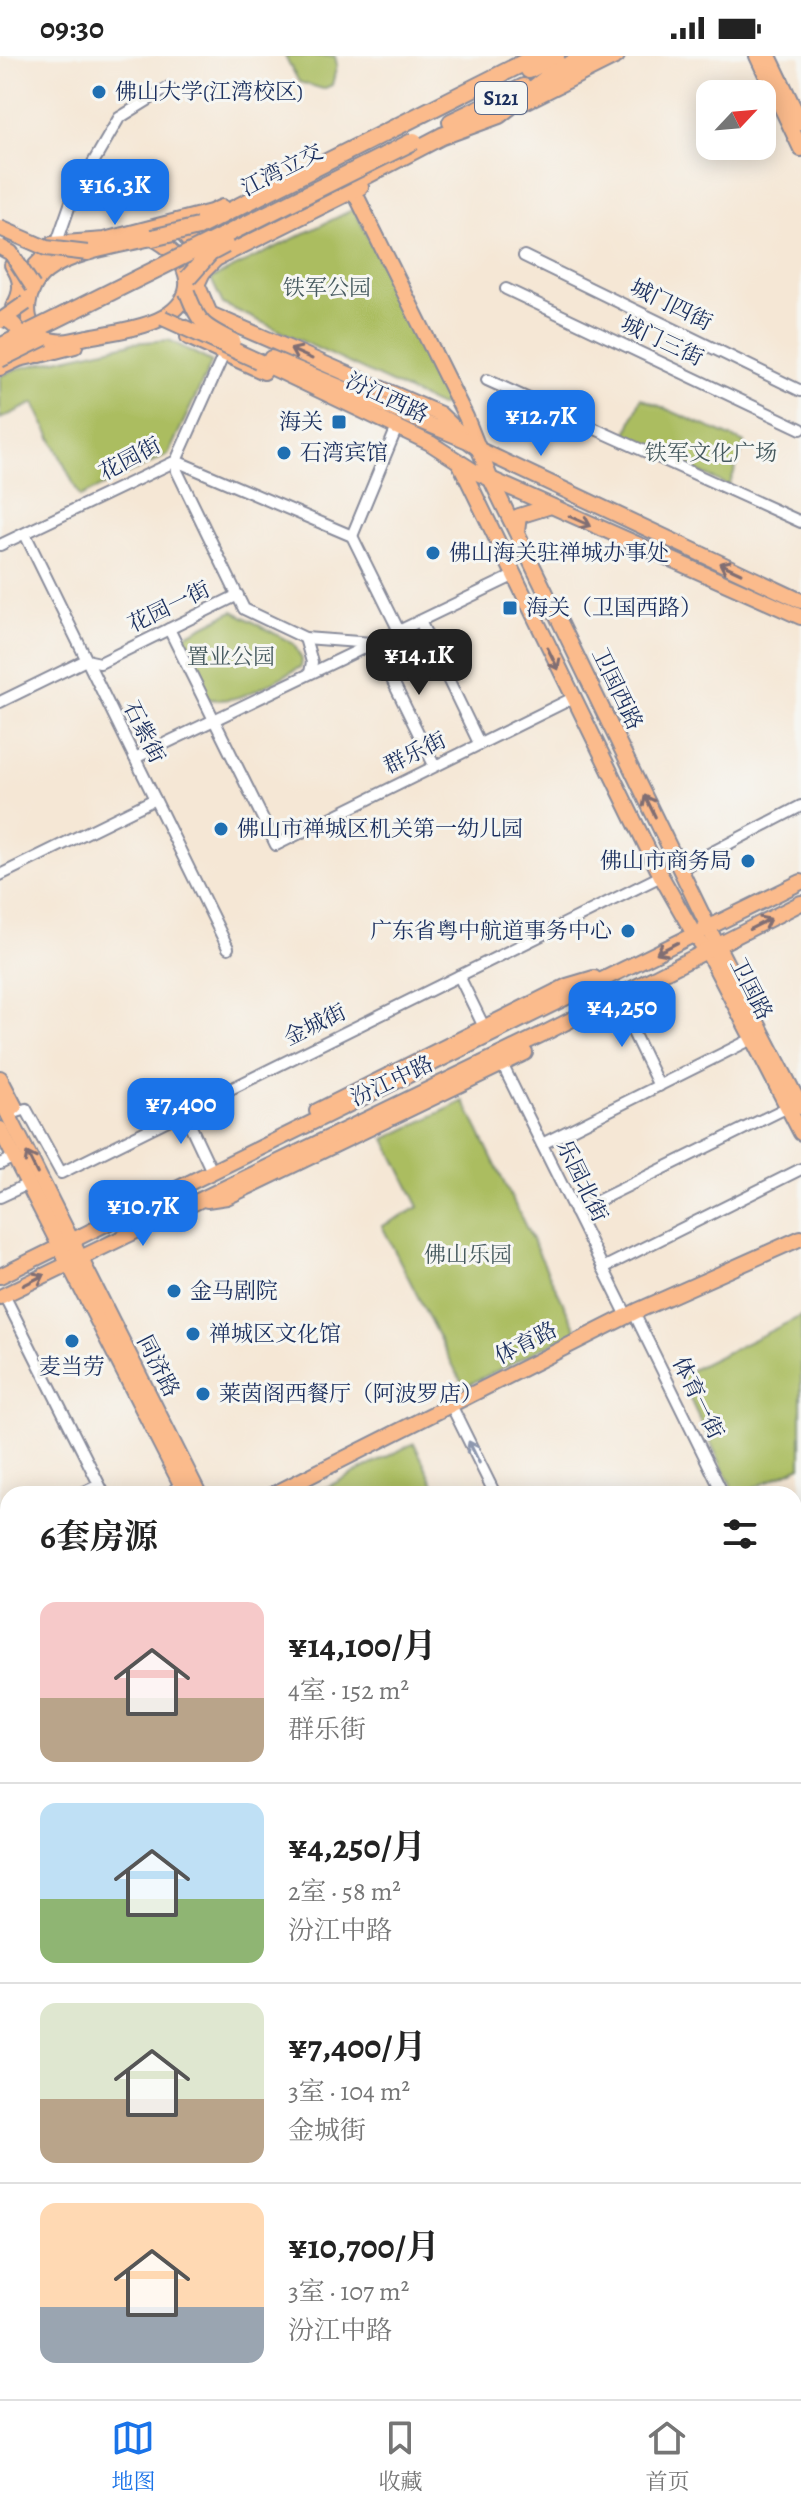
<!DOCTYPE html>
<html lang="zh">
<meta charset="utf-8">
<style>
:root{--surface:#fff;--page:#f6f6f6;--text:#222;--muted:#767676;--line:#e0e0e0;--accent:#1a73e8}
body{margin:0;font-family:Alegreya,"Noto Serif SC",serif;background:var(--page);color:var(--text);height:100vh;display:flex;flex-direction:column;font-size:30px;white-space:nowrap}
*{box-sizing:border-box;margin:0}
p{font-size:26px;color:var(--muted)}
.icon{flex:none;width:44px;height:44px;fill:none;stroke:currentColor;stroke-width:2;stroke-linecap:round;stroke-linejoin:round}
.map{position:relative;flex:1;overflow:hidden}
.drawer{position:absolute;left:0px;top:1430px;width:802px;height:914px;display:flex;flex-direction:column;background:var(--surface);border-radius:24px 24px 0 0;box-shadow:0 4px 20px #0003}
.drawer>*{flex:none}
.needle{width:52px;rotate:64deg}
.tools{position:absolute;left:696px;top:24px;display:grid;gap:16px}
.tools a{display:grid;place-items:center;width:80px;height:80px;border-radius:16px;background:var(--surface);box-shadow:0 4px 20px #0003;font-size:40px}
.price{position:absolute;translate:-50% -68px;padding:0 18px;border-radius:16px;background:var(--accent);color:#fff;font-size:26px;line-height:52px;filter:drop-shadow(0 2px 4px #0008)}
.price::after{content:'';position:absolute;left:50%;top:48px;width:24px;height:18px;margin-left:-12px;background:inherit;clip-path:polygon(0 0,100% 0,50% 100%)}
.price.on{background:#222;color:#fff}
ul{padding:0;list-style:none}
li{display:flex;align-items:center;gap:24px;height:200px;padding:0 40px}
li+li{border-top:2px solid var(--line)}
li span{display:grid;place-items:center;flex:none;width:224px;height:160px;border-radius:16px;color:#555}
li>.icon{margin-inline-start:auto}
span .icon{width:96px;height:96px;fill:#fffc;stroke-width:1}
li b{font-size:34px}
h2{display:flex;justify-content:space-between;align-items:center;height:96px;padding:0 40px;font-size:34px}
.status{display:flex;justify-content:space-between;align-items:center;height:56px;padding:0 40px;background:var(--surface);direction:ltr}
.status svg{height:22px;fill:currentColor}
.menu{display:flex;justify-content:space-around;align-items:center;height:112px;border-top:2px solid var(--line);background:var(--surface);font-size:22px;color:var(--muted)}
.menu a{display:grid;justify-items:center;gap:4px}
.menu .on{color:var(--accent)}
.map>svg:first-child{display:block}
.green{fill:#abbd61;stroke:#637660;stroke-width:2}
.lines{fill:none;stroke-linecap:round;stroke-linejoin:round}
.minor-casing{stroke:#888b9a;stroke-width:14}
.major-casing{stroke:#888b9a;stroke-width:18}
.highway-casing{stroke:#888b9a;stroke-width:20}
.minor{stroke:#fff;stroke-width:10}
.major{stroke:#fbbb8c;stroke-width:14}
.highway{stroke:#fbbb8c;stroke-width:16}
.major-bridge-casing{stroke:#888b9a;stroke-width:18;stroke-linecap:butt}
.highway-bridge-casing{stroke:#888b9a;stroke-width:20;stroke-linecap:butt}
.major-bridge{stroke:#fbbb8c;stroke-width:14}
.highway-bridge{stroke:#fbbb8c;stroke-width:16}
.oneway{stroke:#806e73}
.oneway2{stroke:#8d97ae}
.poi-dot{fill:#1f6fb2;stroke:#f6f6f2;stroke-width:3}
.labels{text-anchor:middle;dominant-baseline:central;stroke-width:6;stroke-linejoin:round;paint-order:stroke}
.shield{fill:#f6f6f2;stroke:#5d6b8a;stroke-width:2}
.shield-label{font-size:20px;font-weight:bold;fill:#1b2f5e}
.poi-label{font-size:22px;fill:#1b2f5e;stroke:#f6f6f2;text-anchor:start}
.street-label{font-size:22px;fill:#1b2f5e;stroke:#f6f6f2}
.park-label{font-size:22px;fill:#465a5f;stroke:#f6f6f2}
</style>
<div class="status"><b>09:30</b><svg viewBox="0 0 49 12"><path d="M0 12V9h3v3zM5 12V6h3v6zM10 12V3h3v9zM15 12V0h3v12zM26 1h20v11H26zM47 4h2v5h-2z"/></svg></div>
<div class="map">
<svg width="801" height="2343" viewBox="0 0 801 2343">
<rect width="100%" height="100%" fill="#f6f6f2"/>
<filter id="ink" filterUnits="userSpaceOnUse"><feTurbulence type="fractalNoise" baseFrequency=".0125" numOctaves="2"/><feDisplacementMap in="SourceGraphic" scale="16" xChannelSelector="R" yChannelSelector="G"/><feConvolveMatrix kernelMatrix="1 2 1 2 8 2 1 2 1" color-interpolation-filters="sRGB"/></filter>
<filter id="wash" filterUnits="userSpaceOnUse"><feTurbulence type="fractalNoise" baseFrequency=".006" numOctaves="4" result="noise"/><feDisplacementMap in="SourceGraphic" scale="32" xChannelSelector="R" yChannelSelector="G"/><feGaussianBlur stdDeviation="1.8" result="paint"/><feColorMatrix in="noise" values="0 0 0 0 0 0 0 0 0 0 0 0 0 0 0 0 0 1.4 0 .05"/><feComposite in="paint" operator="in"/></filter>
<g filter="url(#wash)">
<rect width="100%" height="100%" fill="#f5e7d5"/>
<!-- green -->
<g class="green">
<polygon points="285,0 335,0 337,9 332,29 323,33 299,26"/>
<polygon points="354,153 449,346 440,350 223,248 211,223"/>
<polygon points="169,284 212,306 168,399 80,441 34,347 0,363 0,320 16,313 132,287"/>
<polygon points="641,342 745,387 729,430 625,382"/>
<path d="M233 555 294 588 302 604 301 611C272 625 238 651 206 642L178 583Z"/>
<polygon points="464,1045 577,1275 464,1331 382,1170 419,1151 385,1083"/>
<polygon points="801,1260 801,1410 741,1438 735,1438 679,1320"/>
<polygon points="414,1387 439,1438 320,1438 319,1435"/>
<polygon points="798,1600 801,1607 800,1675 794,1663 794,1602"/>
<polygon points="0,1655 8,1662 8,1741 0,1731"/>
</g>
</g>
<g filter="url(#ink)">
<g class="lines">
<defs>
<g id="minor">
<polyline points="56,189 72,143 119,62 169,31"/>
<polyline points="524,200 801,335"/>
<polyline points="506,233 801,373"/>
<polyline points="487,324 801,466"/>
<polyline points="176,405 177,415 244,553 305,582 372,587"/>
<polyline points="176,405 352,480 399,575"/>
<polyline points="25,478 228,892"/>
<polyline points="352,480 395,376"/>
<polyline points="0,489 176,405 224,298"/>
<polyline points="420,565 479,687"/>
<polyline points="169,573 276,789 573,642"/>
<polyline points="305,582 312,606 310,617"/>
<polyline points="374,587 434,709"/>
<polyline points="86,604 100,607 238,539"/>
<polyline points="0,646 86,604"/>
<polyline points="135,702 513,520"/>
<polyline points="680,813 801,750"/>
<polyline points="0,819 155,743"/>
<polyline points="459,920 484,971"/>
<polyline points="616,941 659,1030"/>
<polyline points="502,1008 627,1260"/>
<polyline points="17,1056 26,1053 61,1117 661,820"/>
<polyline points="184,1056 209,1109"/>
<polyline points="542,1088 752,983"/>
<polyline points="0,1108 14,1101"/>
<polyline points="0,1141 28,1128"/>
<polyline points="575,1156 788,1051"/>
<polyline points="603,1212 801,1113"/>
<polyline points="4,1239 104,1438"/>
<polyline points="637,1263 723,1438"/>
<polyline points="454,1355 495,1438"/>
<polyline points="175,1433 178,1438"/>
<polyline points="80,1438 99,1429"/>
<polyline points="0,1477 8,1473"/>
<polyline points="0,1527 8,1523"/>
<polyline points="794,1560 801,1557"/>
<polyline points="0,1577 8,1573"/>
<polyline points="0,1651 8,1657"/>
<polyline points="0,1744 8,1760"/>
<polyline points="794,1986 801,1983"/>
<polyline points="794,2039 801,2053"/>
<polyline points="794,2196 801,2196"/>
<polyline points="0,2307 8,2323"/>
<polyline points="14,2336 18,2343"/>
<polyline points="539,2336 543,2343"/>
<polyline points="82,2343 87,2336"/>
<polyline points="204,2343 209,2336"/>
<polyline points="403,2343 404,2336"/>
</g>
<g id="major">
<polyline points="757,0 801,93"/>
<polyline points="769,0 801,67"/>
<polyline points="521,48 617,0"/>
<polyline points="354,135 466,361 491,424 717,889 801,1051"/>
<path d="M174 170C190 182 197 197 203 216L188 248"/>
<path d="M152 182C187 199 204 237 164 261 145 272 109 277 87 281 74 284 58 289 45 282 18 267 27 230 47 215 72 196 121 189 152 182Z"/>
<polyline points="52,188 104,184 211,156 222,151"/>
<path d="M12 209C22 223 23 236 13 251"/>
<polyline points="203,216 216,203 361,131"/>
<polyline points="198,230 210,258 440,358 462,379"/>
<polyline points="22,232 36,209 56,189"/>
<polyline points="188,281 264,316"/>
<polyline points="23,282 29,296 40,299 75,290"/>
<polyline points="271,302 468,385 480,394 801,545"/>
<polyline points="258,305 430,387 475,416 801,561"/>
<polyline points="0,312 19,303 37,299"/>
<polyline points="459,406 661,820 694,878 707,895 801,1077"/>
<polyline points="517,476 519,460 548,451"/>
<polyline points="0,1022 15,1051"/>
<polyline points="0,1042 199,1438"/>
<polyline points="317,1055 567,930 594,922"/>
<polyline points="0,1073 186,1438"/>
<polyline points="207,1144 227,1141 525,997"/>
<polyline points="0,1220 801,826"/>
<polyline points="0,1241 549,975 801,847"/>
<polyline points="274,1438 637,1255 801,1182"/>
<polyline points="794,1836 801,1832"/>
<polyline points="794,1850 801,1847"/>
<polyline points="0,2217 8,2213"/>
<polyline points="0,2245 8,2241"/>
<polyline points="633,2336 636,2343"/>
<polyline points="647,2336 650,2343"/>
</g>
<g id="highway">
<polyline points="529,14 556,0"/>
<polyline points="548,19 588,0"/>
<polyline points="451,66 524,31"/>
<polyline points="358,124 442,80 499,59 556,15"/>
<polyline points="198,171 537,0"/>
</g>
</defs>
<!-- minor casing -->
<use href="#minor" class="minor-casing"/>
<!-- major casing -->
<use href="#major" class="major-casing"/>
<!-- highway casing -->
<use href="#highway" class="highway-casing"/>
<!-- minor -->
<use href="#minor" class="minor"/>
<!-- major -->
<use href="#major" class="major"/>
<!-- highway -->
<use href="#highway" class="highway"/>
<defs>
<g id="major-bridge">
<polyline points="0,172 46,192 88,197"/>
<polyline points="0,191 11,197 33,231"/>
<path d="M187 236C199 268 203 270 233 285"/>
<polyline points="163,262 258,305"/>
<path d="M4 263C16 267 24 278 19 291"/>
<polyline points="0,265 26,247"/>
<polyline points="0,304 45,282"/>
</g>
<g id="highway-bridge">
<polyline points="152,182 198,171"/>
<polyline points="188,222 210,197 225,189"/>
<polyline points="0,291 414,85"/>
</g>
</defs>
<!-- major-bridge casing -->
<use href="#major-bridge" class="major-bridge-casing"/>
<!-- highway-bridge casing -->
<use href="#highway-bridge" class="highway-bridge-casing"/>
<!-- major-bridge -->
<use href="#major-bridge" class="major-bridge"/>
<!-- highway-bridge -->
<use href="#highway-bridge" class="highway-bridge"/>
</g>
<!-- one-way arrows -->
<defs><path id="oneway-shaft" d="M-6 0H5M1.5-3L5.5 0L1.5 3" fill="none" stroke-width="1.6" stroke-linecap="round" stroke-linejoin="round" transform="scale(2)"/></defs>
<g class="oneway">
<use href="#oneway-shaft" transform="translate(301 298) rotate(-156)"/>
<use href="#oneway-shaft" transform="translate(580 465) rotate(24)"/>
<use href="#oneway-shaft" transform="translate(730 512) rotate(-155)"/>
<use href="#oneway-shaft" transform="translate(553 603) rotate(64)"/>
<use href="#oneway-shaft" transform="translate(650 750) rotate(-116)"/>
<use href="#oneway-shaft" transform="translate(760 868) rotate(-27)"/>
<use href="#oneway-shaft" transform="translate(667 892) rotate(153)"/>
<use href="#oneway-shaft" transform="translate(32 1107) rotate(-116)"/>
<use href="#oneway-shaft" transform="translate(34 1224) rotate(-27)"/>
</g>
<use class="oneway2" href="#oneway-shaft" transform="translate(474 1396) rotate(-116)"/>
</g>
<!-- markers -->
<g class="poi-dot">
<circle cx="99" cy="36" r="8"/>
<rect x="331" y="358" width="16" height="16" rx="4"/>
<circle cx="284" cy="397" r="8"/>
<circle cx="433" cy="497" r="8"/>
<rect x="502" y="544" width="16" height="16" rx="4"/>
<circle cx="221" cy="773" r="8"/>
<circle cx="748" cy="805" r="8"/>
<circle cx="628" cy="875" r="8"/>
<circle cx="174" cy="1235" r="8"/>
<circle cx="193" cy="1278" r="8"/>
<circle cx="72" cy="1285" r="8"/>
<circle cx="203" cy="1338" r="8"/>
</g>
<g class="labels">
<!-- shield labels -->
<rect class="shield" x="475" y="26" width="52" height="32" rx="6"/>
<g class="shield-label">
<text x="501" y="42">S121</text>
</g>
<!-- poi labels -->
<g class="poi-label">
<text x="115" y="36">佛山大学(江湾校区)</text>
<text x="323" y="366" text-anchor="end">海关</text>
<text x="300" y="397">石湾宾馆</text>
<text x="449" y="497">佛山海关驻禅城办事处</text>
<text x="526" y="552">海关（卫国西路）</text>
<text x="237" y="773">佛山市禅城区机关第一幼儿园</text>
<text x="732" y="805" text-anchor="end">佛山市商务局</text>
<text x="612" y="875" text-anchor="end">广东省粤中航道事务中心</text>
<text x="190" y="1235">金马剧院</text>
<text x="209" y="1278">禅城区文化馆</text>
<text x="72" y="1311" text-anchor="middle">麦当劳</text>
<text x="219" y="1338">莱茵阁西餐厅（阿波罗店）</text>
</g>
<!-- street labels -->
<g class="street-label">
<text transform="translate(282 114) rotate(-27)">江湾立交</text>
<text transform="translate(671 249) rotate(26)">城门四街</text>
<text transform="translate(662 285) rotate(25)">城门三街</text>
<text transform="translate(387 342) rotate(25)">汾江西路</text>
<text transform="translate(130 403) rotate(-28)">花园街</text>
<text transform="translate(169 551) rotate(-26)">花园一街</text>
<text transform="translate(617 633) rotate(64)">卫国西路</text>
<text transform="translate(144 676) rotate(64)">石紫街</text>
<text transform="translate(415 697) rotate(-26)">群乐街</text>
<text transform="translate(751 933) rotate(63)">卫国路</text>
<text transform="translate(315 969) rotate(-26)">金城街</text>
<text transform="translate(392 1025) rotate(-25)">汾江中路</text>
<text transform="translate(582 1125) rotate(64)">乐园北街</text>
<text transform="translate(526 1287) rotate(-27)">体育路</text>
<text transform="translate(158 1310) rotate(63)">同济路</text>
<text transform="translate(698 1342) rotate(64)">体育一街</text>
</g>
<!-- park labels -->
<g class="park-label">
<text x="327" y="232">铁军公园</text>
<text x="711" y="397">铁军文化广场</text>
<text x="231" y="601">置业公园</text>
<text x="468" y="1199">佛山乐园</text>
</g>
</g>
</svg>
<div class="tools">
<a><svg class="needle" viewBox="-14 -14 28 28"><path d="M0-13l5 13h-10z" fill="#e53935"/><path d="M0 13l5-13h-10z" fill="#767676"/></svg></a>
</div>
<b class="price" style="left:115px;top:171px">¥16.3K</b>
<b class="price" style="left:541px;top:402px">¥12.7K</b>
<b class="price on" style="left:419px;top:641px">¥14.1K</b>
<b class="price" style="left:622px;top:993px">¥4,250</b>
<b class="price" style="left:181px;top:1090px">¥7,400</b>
<b class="price" style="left:143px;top:1192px">¥10.7K</b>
<section class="drawer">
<h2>6套房源<svg class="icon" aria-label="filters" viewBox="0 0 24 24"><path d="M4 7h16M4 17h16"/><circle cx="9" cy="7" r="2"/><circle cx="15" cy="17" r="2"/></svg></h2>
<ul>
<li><span style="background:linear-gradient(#f6c9c9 60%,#b9a48a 0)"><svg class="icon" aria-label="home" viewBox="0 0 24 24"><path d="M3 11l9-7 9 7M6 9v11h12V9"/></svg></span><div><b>¥14,100/月</b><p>4室 · 152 m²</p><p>群乐街</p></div></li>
<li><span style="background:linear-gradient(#bfe0f5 60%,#8fb573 0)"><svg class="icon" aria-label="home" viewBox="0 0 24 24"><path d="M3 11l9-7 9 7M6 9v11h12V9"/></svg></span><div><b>¥4,250/月</b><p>2室 · 58 m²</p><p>汾江中路</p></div></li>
<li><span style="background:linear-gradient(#dfe7d0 60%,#b9a48a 0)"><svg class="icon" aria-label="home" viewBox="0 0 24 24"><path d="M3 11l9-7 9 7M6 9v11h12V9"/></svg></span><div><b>¥7,400/月</b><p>3室 · 104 m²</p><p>金城街</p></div></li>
<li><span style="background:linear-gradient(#ffd9b3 65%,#9aa5b1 0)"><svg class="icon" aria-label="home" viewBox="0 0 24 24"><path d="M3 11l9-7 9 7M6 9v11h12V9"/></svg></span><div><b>¥10,700/月</b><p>3室 · 107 m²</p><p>汾江中路</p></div></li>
</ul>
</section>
</div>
<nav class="menu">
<a class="on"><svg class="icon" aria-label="map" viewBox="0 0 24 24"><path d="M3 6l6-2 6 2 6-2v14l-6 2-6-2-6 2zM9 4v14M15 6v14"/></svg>地图</a>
<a><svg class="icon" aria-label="saved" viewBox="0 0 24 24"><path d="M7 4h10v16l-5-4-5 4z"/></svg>收藏</a>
<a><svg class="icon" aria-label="home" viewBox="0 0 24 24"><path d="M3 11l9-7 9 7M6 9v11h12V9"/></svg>首页</a>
</nav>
